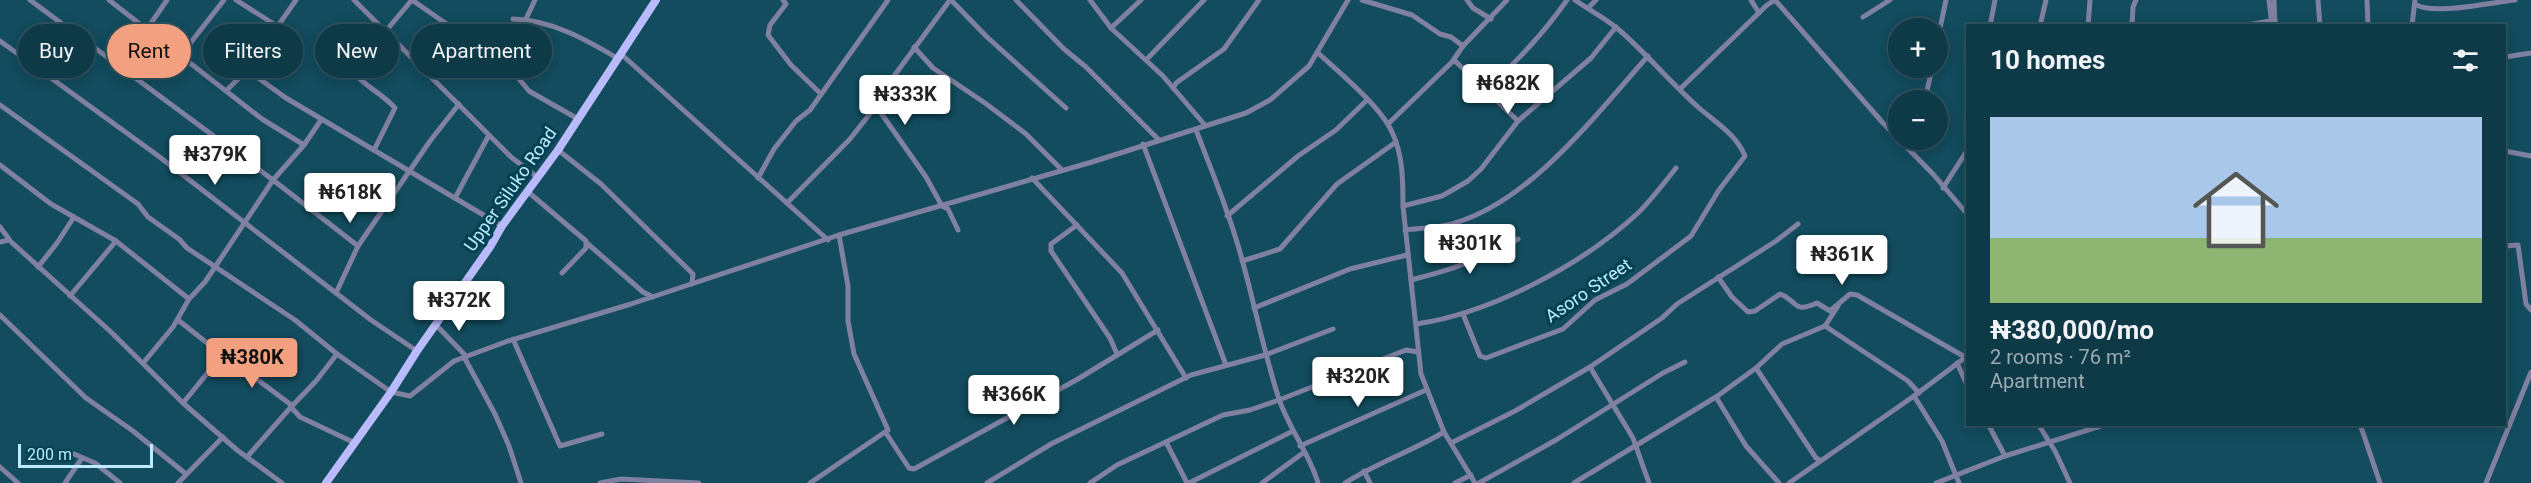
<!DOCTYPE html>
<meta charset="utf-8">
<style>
:root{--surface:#0e3946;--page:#1c4451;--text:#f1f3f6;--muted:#9bacb3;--line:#2e535f;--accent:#f2a07f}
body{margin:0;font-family:Roboto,sans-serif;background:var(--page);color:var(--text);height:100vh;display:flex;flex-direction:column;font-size:22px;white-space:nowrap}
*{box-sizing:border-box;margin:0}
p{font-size:20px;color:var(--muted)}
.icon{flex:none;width:33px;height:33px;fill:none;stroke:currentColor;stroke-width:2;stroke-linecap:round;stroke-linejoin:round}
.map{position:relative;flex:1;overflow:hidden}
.drawer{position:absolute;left:1966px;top:24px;width:540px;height:402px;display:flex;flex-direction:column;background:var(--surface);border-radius:0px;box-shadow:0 3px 15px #0003,0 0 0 2px var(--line)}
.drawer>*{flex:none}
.guide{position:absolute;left:18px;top:24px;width:570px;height:54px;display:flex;gap:12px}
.controls{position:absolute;left:1888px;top:18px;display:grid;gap:12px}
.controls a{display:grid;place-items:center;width:60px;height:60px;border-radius:50%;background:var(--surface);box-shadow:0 3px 15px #0003,0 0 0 2px var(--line);font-size:30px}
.scale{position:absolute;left:18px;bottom:15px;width:135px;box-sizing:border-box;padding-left:6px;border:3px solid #bdebfd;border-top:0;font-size:16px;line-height:21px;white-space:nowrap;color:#bdebfd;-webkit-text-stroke:4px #024153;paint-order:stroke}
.price{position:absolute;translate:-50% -51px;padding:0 14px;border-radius:6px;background:#fff;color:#222;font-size:20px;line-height:39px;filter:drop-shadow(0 2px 3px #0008)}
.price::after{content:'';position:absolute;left:50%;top:36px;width:18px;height:14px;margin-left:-9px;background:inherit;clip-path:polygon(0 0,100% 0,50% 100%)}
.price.on{background:var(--accent);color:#111}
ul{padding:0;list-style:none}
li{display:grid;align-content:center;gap:12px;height:318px;padding:0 24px}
li span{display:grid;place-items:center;height:186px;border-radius:0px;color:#555}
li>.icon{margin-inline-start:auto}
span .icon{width:108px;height:108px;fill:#fffc;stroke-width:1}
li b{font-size:26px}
h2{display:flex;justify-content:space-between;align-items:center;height:72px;padding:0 24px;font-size:26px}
.pill{padding:0 21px;border-radius:27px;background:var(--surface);box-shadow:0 3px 15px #0003,0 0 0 2px var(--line);font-size:21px;line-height:54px}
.pill.on{background:var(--accent);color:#111}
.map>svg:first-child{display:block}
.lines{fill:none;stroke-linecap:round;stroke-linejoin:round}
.minor{stroke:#8081a1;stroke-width:5}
.primary{stroke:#babbfc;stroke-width:8}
.labels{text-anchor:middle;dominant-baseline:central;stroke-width:6;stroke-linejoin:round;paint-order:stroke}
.street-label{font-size:18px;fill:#bdebfd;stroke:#024153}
</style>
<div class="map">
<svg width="2531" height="483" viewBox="0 0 2531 483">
<rect width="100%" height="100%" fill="#124c5e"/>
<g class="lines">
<!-- minor -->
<g class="minor">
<polyline points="30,0 273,180 358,246 336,293"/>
<polyline points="109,0 262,119 304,145"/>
<polyline points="236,0 277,26"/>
<polyline points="354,0 511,157 537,177"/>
<polyline points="412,0 510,68 529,91 578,119"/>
<polyline points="783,0 786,4 770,25 768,35 791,65 821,94"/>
<polyline points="950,0 877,99 876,106 926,177 942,206 948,209 958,230"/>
<polyline points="951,0 987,37 1066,108"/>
<polyline points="1016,0 1064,49 1086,67 1159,140"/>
<polyline points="1090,0 1111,28 1163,76 1204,124"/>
<polyline points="1362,0 1412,15 1440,34 1451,37 1463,46"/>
<polyline points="1467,0 1473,8 1491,19"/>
<polyline points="1751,0 1759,13"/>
<polyline points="1775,0 1883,123 1933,174 1968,215"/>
<polyline points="2269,0 2272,26"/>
<polyline points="2274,0 2275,26"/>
<polyline points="2318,0 2320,26"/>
<polyline points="2367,0 2368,26"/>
<path d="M2415 4C2432 16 2493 2 2515 0"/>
<polyline points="1588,8 1596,0"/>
<polyline points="1863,17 1890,0"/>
<path d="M513 19C551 20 585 39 617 58"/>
<polyline points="526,19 535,0"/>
<polyline points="1990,26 1995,0"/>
<polyline points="2040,26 2046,0"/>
<polyline points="2088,26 2090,0"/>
<polyline points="2132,26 2133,7 2136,0"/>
<polyline points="2242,26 2275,20"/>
<polyline points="2412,26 2415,0"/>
<polyline points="1111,28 1141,0"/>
<polyline points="147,29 167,0"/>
<polyline points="385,32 412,0"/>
<polyline points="1938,38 1946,0"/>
<polyline points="0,41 157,155 371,320 417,351"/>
<polyline points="914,47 933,68 985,103 1026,134 1061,169"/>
<path d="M1318 53C1340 73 1380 106 1392 132 1403 155 1403 181 1403 206L1421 374 1444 432 1475 483"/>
<polyline points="621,54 828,240"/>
<polyline points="181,55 224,0"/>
<polyline points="2505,57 2531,53"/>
<polyline points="1146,60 1204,0"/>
<polyline points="1454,60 1518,121"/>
<polyline points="247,70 286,98 502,226"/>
<polyline points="1173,88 1176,83 1224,49 1259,0"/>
<path d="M1486 89C1517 62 1543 34 1567 0"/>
<polyline points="1680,89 1767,5 1775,0"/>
<polyline points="227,90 247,70 296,0"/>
<polyline points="1925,100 1932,68"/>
<polyline points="0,105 138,204 148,217 179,239 187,248 295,320 337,354 391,392 410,396 454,361 508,341 631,304 839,235 1092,162 1246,113 1270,100 1309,66 1348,0"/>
<polyline points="1388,124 1452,62 1463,46 1507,0"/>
<path d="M1196 130C1213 174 1231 218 1243 263 1255 307 1264 352 1278 396 1287 426 1310 454 1318 483"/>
<polyline points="1143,144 1226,365"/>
<path d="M374 150 395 108C382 93 363 86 352 70 356 53 370 40 382 29"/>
<polyline points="558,150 601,184 693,274 692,284"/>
<polyline points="2505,151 2531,156"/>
<polyline points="0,165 51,204 116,241 189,299"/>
<polyline points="758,178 774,149 796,121 810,110 888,0"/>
<polyline points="1032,178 1122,273 1186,378"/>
<polyline points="1943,188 1968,149"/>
<polyline points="527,191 586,241 586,248 562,273"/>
<polyline points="455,198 489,135"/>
<polyline points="787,203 850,139 876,106"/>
<polyline points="1403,206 1442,196 1468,181 1481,169 1518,121 1591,58 1616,27"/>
<polyline points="1227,216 1298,156 1336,130 1367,100"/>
<polyline points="1077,225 1051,244 1051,251 1110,338 1117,354"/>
<polyline points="0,227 9,239"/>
<path d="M1405 230C1421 228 1440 228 1455 223 1532 200 1596 114 1648 56"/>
<polyline points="0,242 9,240 111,332 183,403 237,450 282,483"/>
<polyline points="588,244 643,292 653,297"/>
<polyline points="358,246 430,141 459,104"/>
<polyline points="2505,246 2518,245 2526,304 2531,310"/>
<polyline points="1242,261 1280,249 1337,184 1396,142"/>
<polyline points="38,267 57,243 74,217"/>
<path d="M1718 277 1732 297 1748 312 1755 311 1780 294C1799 301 1792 314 1817 303L1830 311 1850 294 1857 295 1965 357"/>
<path d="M1411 280C1448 271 1484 259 1518 239"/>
<polyline points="70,296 116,241"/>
<polyline points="1254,308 1350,269 1407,255"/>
<path d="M1463 314 1480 356 1486 358 1563 329 1595 300 1627 284 1691 236 1719 190 1745 156C1736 134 1715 122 1698 107 1670 82 1646 53 1618 29 1605 18 1589 10 1575 0"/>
<polyline points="0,315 86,398 133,431 186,474"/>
<polyline points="178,320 221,354"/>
<path d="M1416 324C1491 313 1582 265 1638 213 1652 199 1664 183 1676 168"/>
<polyline points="436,325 466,356"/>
<polyline points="1825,326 1908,381 1919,393"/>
<polyline points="513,339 560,446 602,434"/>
<polyline points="337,354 316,381 291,407 300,417 355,443"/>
<polyline points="464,357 495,414 509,446 521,483"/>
<polyline points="144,362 173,327 189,299 205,282 273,180 304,145 321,120"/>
<polyline points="1957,363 1968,387"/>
<polyline points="1590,367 1633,438 1649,483"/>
<polyline points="1756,368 1816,458 1820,460"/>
<polyline points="1914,396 1942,441 1959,483"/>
<polyline points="1716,397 1746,446 1779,483"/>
<polyline points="183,403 223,354 290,404 291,407 247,457"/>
<polyline points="1988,424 2005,456"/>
<polyline points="2038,424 2055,451 2070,483"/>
<polyline points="2360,424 2380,483"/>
<polyline points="886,433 909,468 914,469 1078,379 1158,330"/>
<polyline points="1166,442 1187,483"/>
<polyline points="1451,443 1515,411 1590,367 1662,318 1677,304 1776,241 1798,224"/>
<polyline points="1300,446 1426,390"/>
<polyline points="74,454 95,463 120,483"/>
<polyline points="0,467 18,483"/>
<polyline points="1364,471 1370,483"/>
<polyline points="65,483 82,458"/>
<polyline points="178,483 223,437"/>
<polyline points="600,483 621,479 699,483"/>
<polyline points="810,483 888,430 854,354 848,321 848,286 839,235"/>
<polyline points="987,483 1051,444 1191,375 1265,355 1333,329"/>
<polyline points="1090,483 1117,465 1223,415 1250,410 1279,400 1406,350 1418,352"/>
<polyline points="1189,483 1293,431"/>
<polyline points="1262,483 1303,453"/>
<path d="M1345 483C1377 463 1412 451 1444 432"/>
<polyline points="1455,483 1471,475"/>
<polyline points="1479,483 1556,440 1663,373 1685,362"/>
<polyline points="1574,483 1716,397 1756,368 1782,344 1825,326 1838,306"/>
<polyline points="1789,483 1914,396 1966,357"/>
<polyline points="1936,483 2005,456 2107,424"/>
<polyline points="2486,483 2531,372"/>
</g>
<!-- primary -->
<polyline class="primary" points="326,483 391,392 417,351 490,247 502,226 558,150 656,0"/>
</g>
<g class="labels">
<!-- street labels -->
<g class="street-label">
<text transform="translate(510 189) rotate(-55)">Upper Siluko Road</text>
<text transform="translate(1588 290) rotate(-34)">Asoro Street</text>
</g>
</g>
</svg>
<div class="controls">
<a>+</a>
<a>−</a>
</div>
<div class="scale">200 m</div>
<b class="price" style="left:1508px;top:115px">₦682K</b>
<b class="price" style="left:905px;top:126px">₦333K</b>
<b class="price" style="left:215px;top:186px">₦379K</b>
<b class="price" style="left:350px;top:224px">₦618K</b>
<b class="price" style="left:1470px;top:275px">₦301K</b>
<b class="price" style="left:1842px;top:286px">₦361K</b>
<b class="price" style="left:459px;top:332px">₦372K</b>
<b class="price on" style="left:252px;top:389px">₦380K</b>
<b class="price" style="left:1358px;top:408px">₦320K</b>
<b class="price" style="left:1014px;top:426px">₦366K</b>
<div class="guide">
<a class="pill">Buy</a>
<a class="pill on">Rent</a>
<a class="pill">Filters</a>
<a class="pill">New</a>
<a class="pill">Apartment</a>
</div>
<section class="drawer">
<h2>10 homes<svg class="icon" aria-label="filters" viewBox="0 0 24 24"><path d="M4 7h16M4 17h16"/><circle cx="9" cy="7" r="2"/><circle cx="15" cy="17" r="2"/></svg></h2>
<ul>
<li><span style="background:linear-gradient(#a9c7e8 65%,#8fb573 0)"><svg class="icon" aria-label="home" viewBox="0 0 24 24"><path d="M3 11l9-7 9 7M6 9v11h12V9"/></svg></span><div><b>₦380,000/mo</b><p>2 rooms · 76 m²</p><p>Apartment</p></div></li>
</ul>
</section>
</div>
